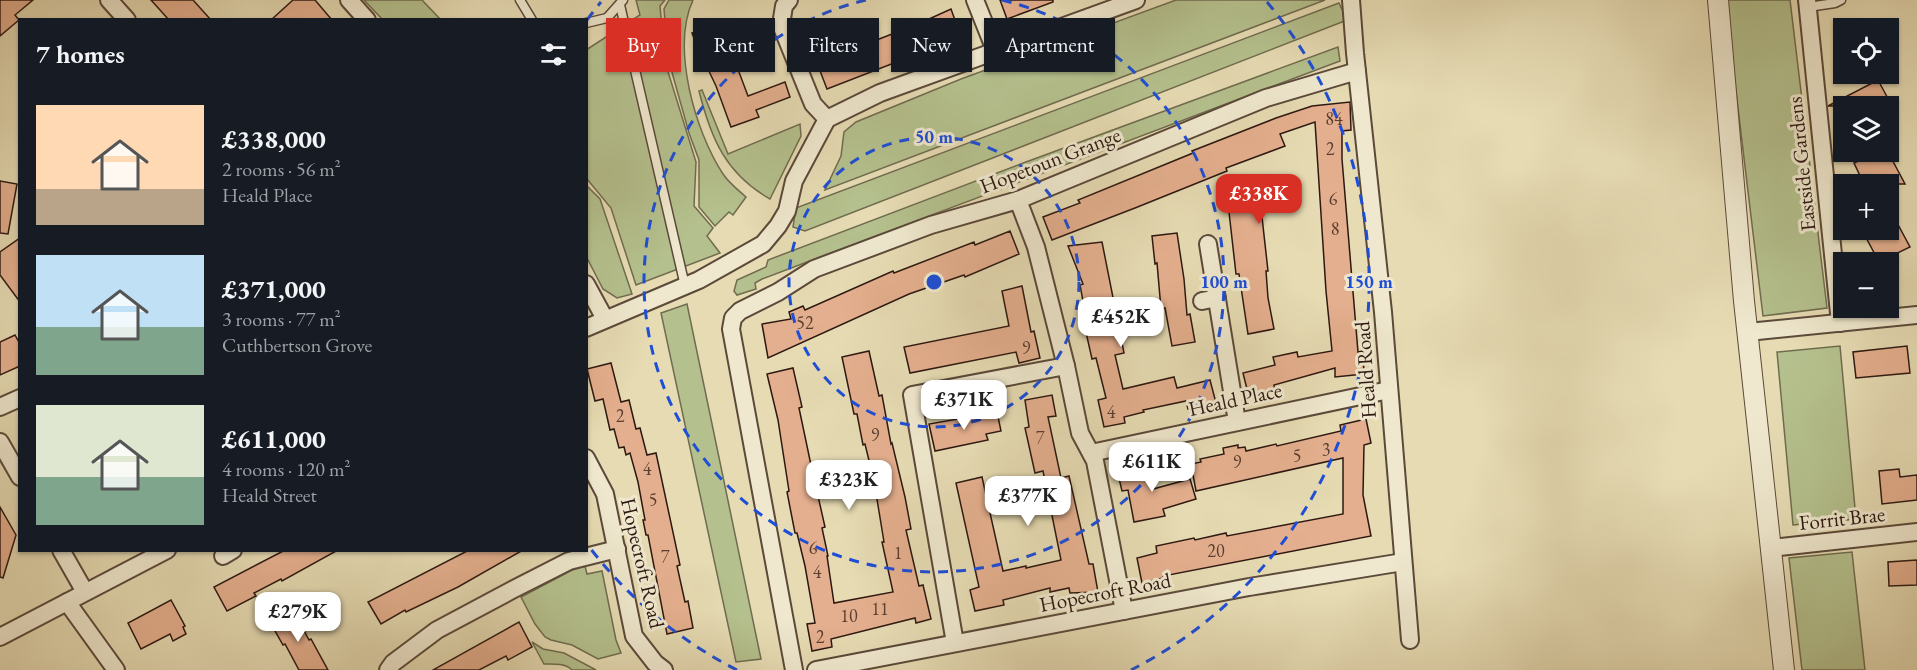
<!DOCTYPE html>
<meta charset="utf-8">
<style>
:root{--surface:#171b24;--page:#242831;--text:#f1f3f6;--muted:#9ea1a6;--accent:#d93025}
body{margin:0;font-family:"EB Garamond",serif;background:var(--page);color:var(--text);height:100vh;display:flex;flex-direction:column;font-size:22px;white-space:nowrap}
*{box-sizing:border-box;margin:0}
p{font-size:20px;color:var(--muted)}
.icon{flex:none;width:33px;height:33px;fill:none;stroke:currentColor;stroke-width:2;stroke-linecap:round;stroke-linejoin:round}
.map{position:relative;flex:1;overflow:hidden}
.side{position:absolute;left:18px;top:18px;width:570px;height:534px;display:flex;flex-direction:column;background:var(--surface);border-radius:0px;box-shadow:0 2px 4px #0004}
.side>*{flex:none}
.top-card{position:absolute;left:606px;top:18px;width:570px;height:54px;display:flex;gap:12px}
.buttons{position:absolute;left:1833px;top:18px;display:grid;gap:12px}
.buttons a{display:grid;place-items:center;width:66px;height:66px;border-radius:0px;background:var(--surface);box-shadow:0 2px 4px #0004;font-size:30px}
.price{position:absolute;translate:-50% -51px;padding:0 14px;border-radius:12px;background:#fff;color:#222;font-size:20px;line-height:39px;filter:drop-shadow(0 2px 3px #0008)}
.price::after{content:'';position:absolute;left:50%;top:36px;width:18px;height:14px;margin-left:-9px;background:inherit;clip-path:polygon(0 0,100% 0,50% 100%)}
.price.active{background:var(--accent);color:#fff}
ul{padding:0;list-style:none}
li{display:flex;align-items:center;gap:18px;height:150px;padding:0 18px}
li span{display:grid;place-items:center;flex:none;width:168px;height:120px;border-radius:0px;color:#555}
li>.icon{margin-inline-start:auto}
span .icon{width:72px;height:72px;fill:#fffc;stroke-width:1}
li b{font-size:26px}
h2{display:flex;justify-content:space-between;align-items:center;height:72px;padding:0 18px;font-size:26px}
.tag{padding:0 21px;border-radius:0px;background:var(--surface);box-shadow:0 2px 4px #0004;font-size:21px;line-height:54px}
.tag.active{background:var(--accent);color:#fff}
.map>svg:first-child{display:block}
.green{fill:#b4c08d;stroke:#706c4f;stroke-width:1.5}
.building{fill:#e4af8e;stroke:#2d1811;stroke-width:1.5}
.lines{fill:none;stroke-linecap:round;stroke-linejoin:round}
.service-casing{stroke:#5b493a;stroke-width:11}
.minor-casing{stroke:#5b493a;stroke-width:20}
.tertiary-casing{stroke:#5b493a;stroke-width:22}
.service{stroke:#efe8ce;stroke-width:8}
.minor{stroke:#efe8ce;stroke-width:16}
.tertiary{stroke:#efe8ce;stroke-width:20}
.ring{fill:none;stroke:#1d4ed8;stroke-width:3;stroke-dasharray:10 8}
.labels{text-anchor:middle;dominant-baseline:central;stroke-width:6;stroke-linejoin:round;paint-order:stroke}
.number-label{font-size:18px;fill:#5b3e30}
.street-label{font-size:21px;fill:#2d1811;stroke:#efe8ce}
.centre{fill:#1d4ed8;stroke:#efe8ce;stroke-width:3}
.ring-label{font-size:18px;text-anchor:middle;font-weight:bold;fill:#1d4ed8;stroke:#efe8ce;stroke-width:6;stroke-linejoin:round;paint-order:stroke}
</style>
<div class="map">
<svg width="1917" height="670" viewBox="0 0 1917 670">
<rect width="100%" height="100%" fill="#e6dbb3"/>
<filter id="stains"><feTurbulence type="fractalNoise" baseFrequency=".00333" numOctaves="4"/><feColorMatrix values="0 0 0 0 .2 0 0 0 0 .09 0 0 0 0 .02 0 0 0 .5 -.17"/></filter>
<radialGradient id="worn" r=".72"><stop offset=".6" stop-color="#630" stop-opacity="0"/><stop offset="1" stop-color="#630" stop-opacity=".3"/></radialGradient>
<!-- green -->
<g class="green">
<polygon points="364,0 422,0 440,19 382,19"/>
<polygon points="636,0 665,0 660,6 665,62 696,162 694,206 713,228 707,236 720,253 636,285 611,208 587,179 586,50 640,15"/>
<path d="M669 0H693C671 48 695 131 723 174 729 183 738 190 746 197L733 215 729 212 715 226 699 207V160L689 133 668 58 664 9Z"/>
<polygon points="1176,0 1325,0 825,190 841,156 844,132 856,122 961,79"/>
<polygon points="1725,0 1790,0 1827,308 1763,316"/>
<polygon points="1339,3 1347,20 805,231 793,227 796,208"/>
<polygon points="1338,47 1340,61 762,279 755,283 756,289 737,295 734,291 737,280 766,267 768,260 1026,162"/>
<path d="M702 90 728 154 800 124 801 136 770 199C726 174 711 139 699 91Z"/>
<polygon points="586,185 600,199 632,294 617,298 603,289 587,258"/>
<polygon points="687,304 761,659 736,662 661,313"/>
<polygon points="1840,346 1856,519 1793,525 1777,352"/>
<polygon points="1852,552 1865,670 1802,670 1789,558"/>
<polygon points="585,566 587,574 602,571 616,640 621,653 598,659 572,645 551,640 545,637 535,624 521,597 572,570"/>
<path d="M532 642 543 649 564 653 596 670H572C565 663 553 664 544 664Z"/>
</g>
<!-- building -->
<g class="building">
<polygon points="0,0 33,0 15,15 19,20 0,36"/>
<polygon points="151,0 193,0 211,20 169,20"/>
<polygon points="293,0 315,0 332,20 271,20"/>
<polygon points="1000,0 1053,0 1053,2 1007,19"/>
<polygon points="951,9 961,37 827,89 817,63 918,24"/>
<polygon points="719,19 748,96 785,82 790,97 756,110 759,117 731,127 716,86 706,65 704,65 692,33 701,30 700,26"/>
<polygon points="1878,80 1892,106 1828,106"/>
<polygon points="1350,102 1351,130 1342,131 1342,159 1358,352 1363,351 1364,374 1335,377 1335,368 1274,385 1275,391 1249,397 1243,373 1275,365 1273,357 1297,352 1298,357 1332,351 1326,291 1315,122 1280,134 1285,146 1226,168 1227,171 1135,208 1052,240 1043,217 1080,203 1078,200 1193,153 1192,151 1276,118 1312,106"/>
<polygon points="1878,152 1888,152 1905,184 1864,184 1854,163"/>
<polygon points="0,181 17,184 8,234 0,233"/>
<polygon points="1888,206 1910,247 1879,262 1862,230 1888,230"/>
<polygon points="1261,208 1268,271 1266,271 1268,298 1274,329 1248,334 1239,274 1236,274 1229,212"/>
<polygon points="1010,231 1019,254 965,277 964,275 909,294 768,358 762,324 791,319 789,312 803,306 805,310 893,271 894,273 974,242 975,245"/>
<polygon points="1177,233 1184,279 1187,315 1190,314 1195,342 1172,346 1165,308 1161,309 1157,263 1155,264 1152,236"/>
<polygon points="20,238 20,302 0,275 0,252"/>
<polygon points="1102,242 1124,353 1115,355 1123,389 1174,377 1177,388 1210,380 1216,403 1188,409 1186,401 1143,410 1144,412 1124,417 1125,423 1104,427 1098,400 1106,398 1096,358 1092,359 1081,310 1084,310 1083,301 1080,285 1083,284 1068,246"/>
<polygon points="1022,286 1031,332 1034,331 1040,358 1019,363 1016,352 910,373 904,347 1009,326 1002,291"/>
<polygon points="15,335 20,344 20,366 0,375 0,342"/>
<polygon points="1907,346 1910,373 1856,378 1853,352"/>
<polygon points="869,351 879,396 882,395 891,444 892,443 905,497 911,529 906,530 919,586 923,585 931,619 916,623 915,618 831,639 832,647 812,651 807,624 815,623 805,566 797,533 795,533 787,492 789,491 778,420 767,374 793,368 802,407 799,408 811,465 825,527 822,528 828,556 827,556 834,603 893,592 882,542 884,542 874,481 865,444 863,445 857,414 854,414 842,357"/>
<polygon points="611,363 621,402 629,400 636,429 640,428 647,455 656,453 680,565 677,566 685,602 688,601 693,628 667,634 648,535 646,535 643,520 645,520 638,482 630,453 626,455 624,447 619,448 614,429 610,430 603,399 595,401 587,369"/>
<polygon points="1052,395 1056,416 1048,417 1061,478 1069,476 1089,564 1093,564 1098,592 1070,593 1069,588 1050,592 1050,588 1003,600 1004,605 975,611 970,590 979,587 956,483 982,477 1003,571 1026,566 1026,568 1061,560 1043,471 1035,473 1025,428 1029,427 1025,400"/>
<polygon points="997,412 1001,431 986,434 988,440 935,451 929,424"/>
<polygon points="1366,419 1371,443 1364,445 1363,495 1371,536 1163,576 1163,578 1142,583 1137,558 1157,553 1156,546 1194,538 1195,540 1226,533 1227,536 1343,514 1343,458 1196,491 1191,464 1201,462 1200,459 1224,454 1223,448 1238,445 1238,448 1245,447 1246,451 1276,444 1277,446 1341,431 1340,425"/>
<polygon points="1148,463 1153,489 1190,479 1196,499 1163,509 1165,516 1134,522 1128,490 1122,491 1117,470"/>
<polygon points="1899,469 1900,477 1917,475 1917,500 1882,504 1879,471"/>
<polygon points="0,507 16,535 3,578 0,577"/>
<polygon points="285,550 338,550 282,581 281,579 254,593 256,596 227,611 214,587"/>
<polygon points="469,550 523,550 458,587 406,612 405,610 381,624 368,602"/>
<polygon points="1917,560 1917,585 1889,586 1888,562"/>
<polygon points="171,600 185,626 183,627 186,634 173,641 170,634 141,649 128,623"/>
<polygon points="293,610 309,640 311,639 328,670 299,670 285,644 283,645 270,622"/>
<polygon points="519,622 532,647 508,660 506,656 479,670 433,670"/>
</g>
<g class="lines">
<defs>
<g id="service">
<polyline points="520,0 532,20"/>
<polyline points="620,5 685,286"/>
<polyline points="1808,7 1835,3 1841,0"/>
<polyline points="586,23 607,18 623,0"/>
</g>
<g id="minor">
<polyline points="109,0 127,20"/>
<polyline points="349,0 367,20"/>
<polyline points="789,0 784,6 781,25 813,104 827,119"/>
<polyline points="975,0 995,50"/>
<polyline points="1351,0 1355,53 1383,312 1410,640"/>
<polyline points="1807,0 1840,323"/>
<polyline points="1018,200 1036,247 1066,366 1080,433 1095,461 1124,611"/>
<polyline points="1208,244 1237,422"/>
<polyline points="586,284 605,319"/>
<polyline points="1202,301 1217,298"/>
<polyline points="586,328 699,280 763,244 778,226 787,211 794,181 827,119 880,93 1136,0"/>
<polyline points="1748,332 1917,315"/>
<polyline points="0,407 20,398"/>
<polyline points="0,442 20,477"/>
<polyline points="1091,453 1389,390"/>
<polyline points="586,458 605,494 634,636 655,663 664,670"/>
<polyline points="1771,548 1917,532"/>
<polyline points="61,550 85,592"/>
<polyline points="223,556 233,550"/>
<polyline points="67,602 116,670"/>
<polyline points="0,637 167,550"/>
<polyline points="955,643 912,395 1066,366"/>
<polyline points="388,670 393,663 437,630 512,590 569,561 617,549"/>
<polyline points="794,670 731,329 733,318 740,311 778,292 814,269 931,225 1018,200 1266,98 1357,71"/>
<polyline points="816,670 1249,587 1403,562"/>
</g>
<polyline id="tertiary" points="1718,0 1744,301 1784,670"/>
</defs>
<!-- service casing -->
<use href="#service" class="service-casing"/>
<!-- minor casing -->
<use href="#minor" class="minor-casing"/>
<!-- tertiary casing -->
<use href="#tertiary" class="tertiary-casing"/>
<!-- service -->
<use href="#service" class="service"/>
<!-- minor -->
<use href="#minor" class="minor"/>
<!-- tertiary -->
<use href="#tertiary" class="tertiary"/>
</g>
<!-- distance rings -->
<g class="ring">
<circle cx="934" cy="282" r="145"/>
<path d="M1002 0A290 290 0 1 1 866 0"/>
<path d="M737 670A435 435 0 0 1 587 544M587 20A435 435 0 0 1 601 2M1267 2A435 435 0 0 1 1131 670"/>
</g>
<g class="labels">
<!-- number labels -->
<g class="number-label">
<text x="1334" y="118">84</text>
<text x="1330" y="148">2</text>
<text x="1333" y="198">6</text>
<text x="1335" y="228">8</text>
<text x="805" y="322">52</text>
<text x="1026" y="347">9</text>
<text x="1111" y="411">4</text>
<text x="620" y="415">2</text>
<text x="875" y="434">9</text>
<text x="1040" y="437">7</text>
<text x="1326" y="449">3</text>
<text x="1297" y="455">5</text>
<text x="1237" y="461">9</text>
<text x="647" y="468">4</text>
<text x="653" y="499">5</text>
<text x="813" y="547">6</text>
<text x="1216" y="550">20</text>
<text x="898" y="552">1</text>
<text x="665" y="556">7</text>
<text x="817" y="571">4</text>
<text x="880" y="608">11</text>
<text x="849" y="615">10</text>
<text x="820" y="636">2</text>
</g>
<!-- street labels -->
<g class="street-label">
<text transform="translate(1050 160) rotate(-21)">Hopetoun Grange</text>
<text transform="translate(1801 164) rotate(-96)">Eastside Gardens</text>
<text transform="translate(1365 370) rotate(-94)">Heald Road</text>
<text transform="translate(1235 399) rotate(-12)">Heald Place</text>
<text transform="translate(1842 518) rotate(-6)">Forrit Brae</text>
<text transform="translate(643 563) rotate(77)">Hopecroft Road</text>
<text transform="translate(1105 592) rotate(-11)">Hopecroft Road</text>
</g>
</g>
<circle cx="934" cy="282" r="9" class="centre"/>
<g class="ring-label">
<text x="934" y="143">50 m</text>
<text x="1224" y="288">100 m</text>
<text x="1369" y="288">150 m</text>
</g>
<rect width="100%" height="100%" filter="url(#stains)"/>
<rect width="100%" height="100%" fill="url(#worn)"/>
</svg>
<div class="buttons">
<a><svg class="icon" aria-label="locate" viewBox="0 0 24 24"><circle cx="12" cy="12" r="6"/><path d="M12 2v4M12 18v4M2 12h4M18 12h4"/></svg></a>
<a><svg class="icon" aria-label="layers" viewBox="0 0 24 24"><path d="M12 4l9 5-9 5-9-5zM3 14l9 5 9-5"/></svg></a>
<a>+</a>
<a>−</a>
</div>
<b class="price active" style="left:1259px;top:225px">£338K</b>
<b class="price" style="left:1121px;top:348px">£452K</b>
<b class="price" style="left:964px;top:431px">£371K</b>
<b class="price" style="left:1152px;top:493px">£611K</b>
<b class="price" style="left:849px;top:511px">£323K</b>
<b class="price" style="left:1028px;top:527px">£377K</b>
<b class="price" style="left:298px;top:643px">£279K</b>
<div class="top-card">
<a class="tag active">Buy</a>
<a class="tag">Rent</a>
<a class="tag">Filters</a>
<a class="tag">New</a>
<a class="tag">Apartment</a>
</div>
<section class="side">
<h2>7 homes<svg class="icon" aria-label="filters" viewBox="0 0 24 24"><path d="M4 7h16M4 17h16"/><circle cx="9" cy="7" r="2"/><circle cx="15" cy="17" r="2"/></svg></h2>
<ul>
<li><span style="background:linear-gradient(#ffd9b3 70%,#b9a48a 0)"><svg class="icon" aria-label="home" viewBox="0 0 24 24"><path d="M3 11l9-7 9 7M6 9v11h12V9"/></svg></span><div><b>£338,000</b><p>2 rooms · 56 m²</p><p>Heald Place</p></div></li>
<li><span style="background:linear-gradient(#bfe0f5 60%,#7fa58c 0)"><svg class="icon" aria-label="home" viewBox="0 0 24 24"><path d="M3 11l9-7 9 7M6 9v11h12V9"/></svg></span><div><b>£371,000</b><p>3 rooms · 77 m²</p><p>Cuthbertson Grove</p></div></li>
<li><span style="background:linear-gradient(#dfe7d0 60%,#7fa58c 0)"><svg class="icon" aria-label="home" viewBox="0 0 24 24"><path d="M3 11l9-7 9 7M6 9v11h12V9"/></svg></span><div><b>£611,000</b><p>4 rooms · 120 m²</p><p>Heald Street</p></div></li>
</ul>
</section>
</div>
